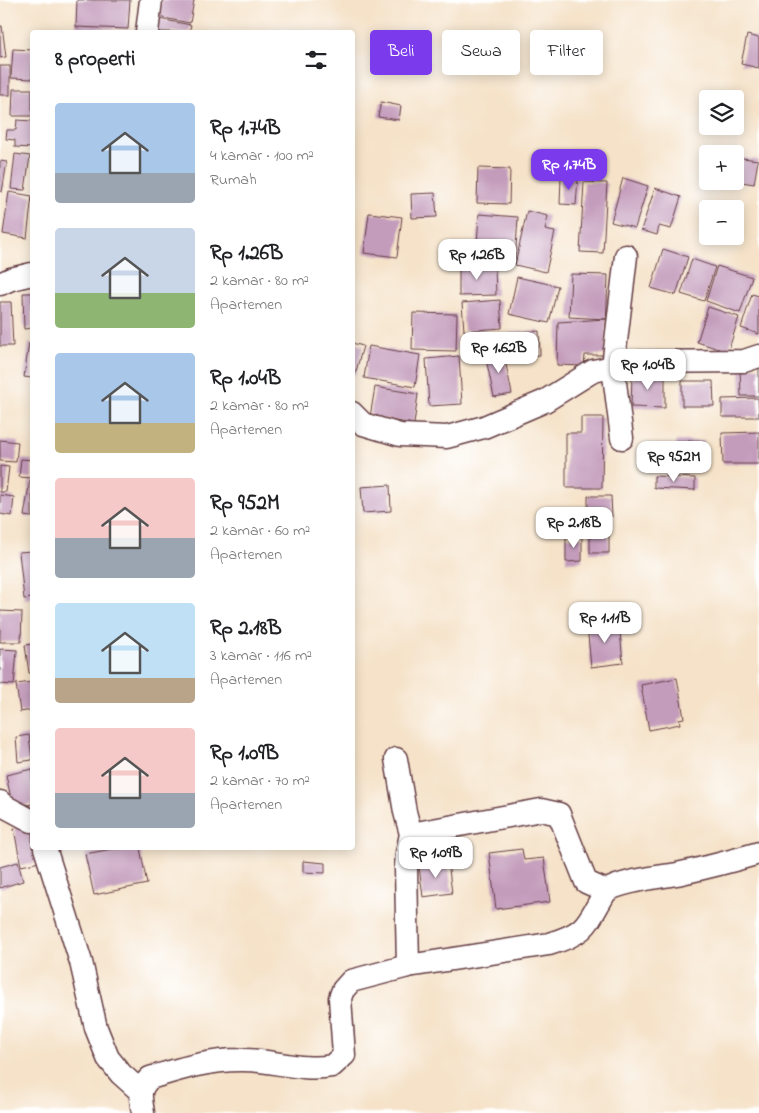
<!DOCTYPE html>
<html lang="id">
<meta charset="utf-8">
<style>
:root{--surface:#fff;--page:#f2f2f2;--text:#202124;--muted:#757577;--accent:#7c3aed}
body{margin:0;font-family:"Indie Flower",sans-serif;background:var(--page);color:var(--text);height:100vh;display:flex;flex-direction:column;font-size:19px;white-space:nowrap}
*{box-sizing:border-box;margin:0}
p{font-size:16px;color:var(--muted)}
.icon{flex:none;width:28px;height:28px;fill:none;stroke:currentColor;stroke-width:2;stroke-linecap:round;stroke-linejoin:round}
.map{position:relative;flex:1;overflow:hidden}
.panel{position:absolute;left:30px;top:30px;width:325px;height:820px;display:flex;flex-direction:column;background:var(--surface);border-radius:5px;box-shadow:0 2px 12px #0003}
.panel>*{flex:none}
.top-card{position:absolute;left:370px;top:30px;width:314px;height:45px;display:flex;gap:10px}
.controls{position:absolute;left:699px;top:90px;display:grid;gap:10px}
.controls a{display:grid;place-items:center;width:45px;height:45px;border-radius:5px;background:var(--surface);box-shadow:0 2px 12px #0003;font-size:25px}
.price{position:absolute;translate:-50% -42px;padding:0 11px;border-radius:10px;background:#fff;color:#222;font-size:16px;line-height:32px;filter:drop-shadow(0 1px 2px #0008)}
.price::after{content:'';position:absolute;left:50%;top:30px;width:15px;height:11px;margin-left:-8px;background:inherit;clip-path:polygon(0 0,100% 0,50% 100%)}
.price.active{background:var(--accent);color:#fff}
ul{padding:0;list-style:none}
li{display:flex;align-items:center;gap:15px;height:125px;padding:0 25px}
li span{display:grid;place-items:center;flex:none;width:140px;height:100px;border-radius:5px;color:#555}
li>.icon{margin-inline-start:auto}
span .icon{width:60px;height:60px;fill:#fffc;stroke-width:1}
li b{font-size:21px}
h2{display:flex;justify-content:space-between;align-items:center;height:60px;padding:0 25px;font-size:21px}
.tag{padding:0 18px;border-radius:5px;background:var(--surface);box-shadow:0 2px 12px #0003;font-size:18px;line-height:45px}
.tag.active{background:var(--accent);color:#fff}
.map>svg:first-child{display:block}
.building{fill:#c39bbb}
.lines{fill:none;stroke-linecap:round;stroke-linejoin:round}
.minor-casing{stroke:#643c43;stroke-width:25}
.minor{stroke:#fff;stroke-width:22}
</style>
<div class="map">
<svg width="759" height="1113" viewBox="0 0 759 1113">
<rect width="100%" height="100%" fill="#fff"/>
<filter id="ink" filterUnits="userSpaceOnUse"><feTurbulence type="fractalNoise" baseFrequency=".02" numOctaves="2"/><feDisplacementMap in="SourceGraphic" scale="10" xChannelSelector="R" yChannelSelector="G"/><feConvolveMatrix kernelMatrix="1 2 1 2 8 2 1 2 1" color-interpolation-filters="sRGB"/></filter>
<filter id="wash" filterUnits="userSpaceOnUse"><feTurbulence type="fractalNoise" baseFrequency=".0096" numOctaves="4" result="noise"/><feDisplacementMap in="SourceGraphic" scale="20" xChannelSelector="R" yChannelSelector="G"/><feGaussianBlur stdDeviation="1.12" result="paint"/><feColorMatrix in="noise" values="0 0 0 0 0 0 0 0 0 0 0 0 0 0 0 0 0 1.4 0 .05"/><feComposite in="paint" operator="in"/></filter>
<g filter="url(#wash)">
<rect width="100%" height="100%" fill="#f5e2c8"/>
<g id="blocks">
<!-- building -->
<g class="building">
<polygon points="77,0 130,0 128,29 76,27"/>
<polygon points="162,0 194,0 190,23 158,17"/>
<polygon points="159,19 191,25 189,32 156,32"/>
<polygon points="0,26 2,26 6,57 0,58"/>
<polygon points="747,35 759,38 759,68 741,64"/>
<polygon points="13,49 32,50 32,79 11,78"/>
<rect x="0" y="66" width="10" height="29"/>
<polygon points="13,89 32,89 32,116 12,116"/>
<polygon points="381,102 401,106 399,120 378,117"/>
<polygon points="17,120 32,121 32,148 15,147 15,140 6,139 7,130 16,130"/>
<polygon points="15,154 30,156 25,190 11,189"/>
<polygon points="735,157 758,160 754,184 735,181"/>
<polygon points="0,161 7,162 2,192 0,191"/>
<polygon points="478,168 510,169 509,204 477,203"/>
<polygon points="561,177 578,178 576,205 560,204"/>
<polygon points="623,178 648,186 635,228 611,222"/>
<polygon points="584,182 607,183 603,253 580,252"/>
<polygon points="655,188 681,197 671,229 659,226 657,235 641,230"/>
<polygon points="9,192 32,196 27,238 3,234"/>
<polygon points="435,193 437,217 412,218 411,194"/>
<polygon points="527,211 548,216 545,230 555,232 546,272 515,265"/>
<polygon points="369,213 402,217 397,257 364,253"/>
<polygon points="479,214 518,217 515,263 476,260"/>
<polygon points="663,249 688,257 676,295 651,288"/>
<polygon points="692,259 715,267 704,301 681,294"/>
<polygon points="717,266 752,277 740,313 706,301"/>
<polygon points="459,267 495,267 496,295 459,296"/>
<polygon points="571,274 608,275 605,355 585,355 584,366 557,365 558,322 606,319 569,317"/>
<polygon points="517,277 558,286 549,323 509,314"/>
<polygon points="23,293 32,293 32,328 24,329"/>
<polygon points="752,294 759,296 759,334 741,328"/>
<polygon points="500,300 502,328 464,331 462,303"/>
<polygon points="0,302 11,302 13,346 0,346"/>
<polygon points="708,307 739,317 728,352 697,342"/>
<polygon points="413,313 457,314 456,351 412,350"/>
<polygon points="539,331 540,355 510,357 509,333"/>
<polygon points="29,343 32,344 32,378 24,377"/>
<polygon points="352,343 363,346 355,375 352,374"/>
<polygon points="369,346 420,355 415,387 364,378"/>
<polygon points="503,350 512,394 494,397 485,354"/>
<polygon points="459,356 462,404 429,406 426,359"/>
<polygon points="740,367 759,367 759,396 741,396"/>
<polygon points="632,374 665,375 665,408 631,407"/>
<polygon points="682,381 713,381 714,406 682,406"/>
<polygon points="375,387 418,394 414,424 370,417"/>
<polygon points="758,398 759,417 722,417 722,399"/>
<polygon points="581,417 603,417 602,488 566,488 566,433 581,433"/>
<polygon points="759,432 759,464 723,464 722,433"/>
<polygon points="0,440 18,442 16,462 0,461"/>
<rect x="676" y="441" width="28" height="31"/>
<polygon points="21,459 32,460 32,478 19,477"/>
<polygon points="0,466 9,467 6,492 0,492"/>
<polygon points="654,476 695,478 695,490 654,488"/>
<polygon points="30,480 32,480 32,517 24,516"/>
<polygon points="390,485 391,511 363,513 361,487"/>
<polygon points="0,495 14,497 12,516 0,514"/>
<polygon points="588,496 611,496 612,517 588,517"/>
<polygon points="609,530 609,553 590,553 590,531"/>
<polygon points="566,537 582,537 582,561 566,562"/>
<polygon points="32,551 32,598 24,599 19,552"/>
<polygon points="0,611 22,612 21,642 0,642"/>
<polygon points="619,621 623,663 591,667 587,625"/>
<polygon points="32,644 32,673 29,673 25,645"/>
<polygon points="0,649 17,650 14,685 0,684"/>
<polygon points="677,678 684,718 679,719 680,724 649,730 641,685"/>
<polygon points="32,682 32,710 20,712 16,684"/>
<polygon points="29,735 32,760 18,762 16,737"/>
<polygon points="32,769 32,804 13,808 6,775"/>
<polygon points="32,825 32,848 37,848 40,862 21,866 14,829"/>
<polygon points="112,849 140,848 147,884 94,895 85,854"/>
<polygon points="522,849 524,860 544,858 550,902 496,909 489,853"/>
<polygon points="303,861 325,863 325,873 303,872"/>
<polygon points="18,862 23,881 0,888 0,867"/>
<polygon points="448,862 452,893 423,897 419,866"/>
</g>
</g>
</g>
<g filter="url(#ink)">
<use href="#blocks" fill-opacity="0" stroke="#643c43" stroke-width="1"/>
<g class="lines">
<defs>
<g id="minor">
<polyline points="147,32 151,0"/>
<polyline points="0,284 11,279 32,274"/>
<polyline points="352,413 363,424 400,435 447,437 484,427 545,401 593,371 639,362 744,361 759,356"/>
<polyline points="622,438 613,367 626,256"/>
<polyline points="396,759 405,812 411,834 407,853 406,868 408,966"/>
<polyline points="0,802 4,806 32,821"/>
<polyline points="411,834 541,810 559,814 586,882 606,891"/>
<polyline points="45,848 81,962 96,1028 108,1058 121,1074 140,1091"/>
<path d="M143 1113C141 1097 137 1090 150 1078 180 1069 208 1060 240 1060 271 1059 301 1072 332 1066L344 1055 340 998 343 990 351 981 408 966 549 944C589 932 586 924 606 891 622 881 658 877 677 874 705 868 732 861 759 853"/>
</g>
</defs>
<!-- minor casing -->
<use href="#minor" class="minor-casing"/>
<!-- minor -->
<use href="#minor" class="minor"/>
</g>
</g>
</svg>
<div class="controls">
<a><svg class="icon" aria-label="layers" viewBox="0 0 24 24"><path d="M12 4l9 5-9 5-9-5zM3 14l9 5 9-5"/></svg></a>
<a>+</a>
<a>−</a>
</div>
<b class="price active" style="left:569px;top:191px">Rp 1.74B</b>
<b class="price" style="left:477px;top:281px">Rp 1.26B</b>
<b class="price" style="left:499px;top:374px">Rp 1.62B</b>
<b class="price" style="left:648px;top:391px">Rp 1.04B</b>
<b class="price" style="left:674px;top:483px">Rp 952M</b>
<b class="price" style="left:574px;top:549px">Rp 2.18B</b>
<b class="price" style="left:605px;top:644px">Rp 1.11B</b>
<b class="price" style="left:436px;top:879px">Rp 1.09B</b>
<div class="top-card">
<a class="tag active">Beli</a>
<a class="tag">Sewa</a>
<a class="tag">Filter</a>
</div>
<section class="panel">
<h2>8 properti<svg class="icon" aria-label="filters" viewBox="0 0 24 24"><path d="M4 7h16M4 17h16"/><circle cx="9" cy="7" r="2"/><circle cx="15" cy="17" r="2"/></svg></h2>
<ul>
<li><span style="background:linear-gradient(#a9c7e8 70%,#9aa5b1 0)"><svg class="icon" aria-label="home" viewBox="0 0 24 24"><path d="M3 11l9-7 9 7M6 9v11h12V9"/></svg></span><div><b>Rp 1.74B</b><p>4 kamar · 100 m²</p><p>Rumah</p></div></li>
<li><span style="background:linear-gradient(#c9d6e8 65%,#8fb573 0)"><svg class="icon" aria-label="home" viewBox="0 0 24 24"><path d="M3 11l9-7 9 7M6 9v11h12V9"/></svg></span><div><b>Rp 1.26B</b><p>2 kamar · 80 m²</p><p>Apartemen</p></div></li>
<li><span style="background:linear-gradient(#a9c7e8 70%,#c2b280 0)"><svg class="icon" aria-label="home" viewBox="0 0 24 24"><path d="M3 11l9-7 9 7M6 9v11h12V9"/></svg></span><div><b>Rp 1.04B</b><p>2 kamar · 80 m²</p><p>Apartemen</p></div></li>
<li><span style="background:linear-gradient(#f6c9c9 60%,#9aa5b1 0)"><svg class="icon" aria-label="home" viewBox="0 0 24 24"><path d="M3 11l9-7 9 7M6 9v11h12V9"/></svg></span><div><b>Rp 952M</b><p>2 kamar · 60 m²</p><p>Apartemen</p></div></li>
<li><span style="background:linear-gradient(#bfe0f5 75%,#b9a48a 0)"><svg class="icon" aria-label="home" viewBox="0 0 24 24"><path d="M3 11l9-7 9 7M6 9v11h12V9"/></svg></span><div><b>Rp 2.18B</b><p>3 kamar · 116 m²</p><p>Apartemen</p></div></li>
<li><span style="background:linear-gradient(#f6c9c9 65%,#9aa5b1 0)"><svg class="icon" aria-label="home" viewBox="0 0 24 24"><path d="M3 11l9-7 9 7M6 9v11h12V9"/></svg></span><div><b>Rp 1.09B</b><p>2 kamar · 70 m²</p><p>Apartemen</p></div></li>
</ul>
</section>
</div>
